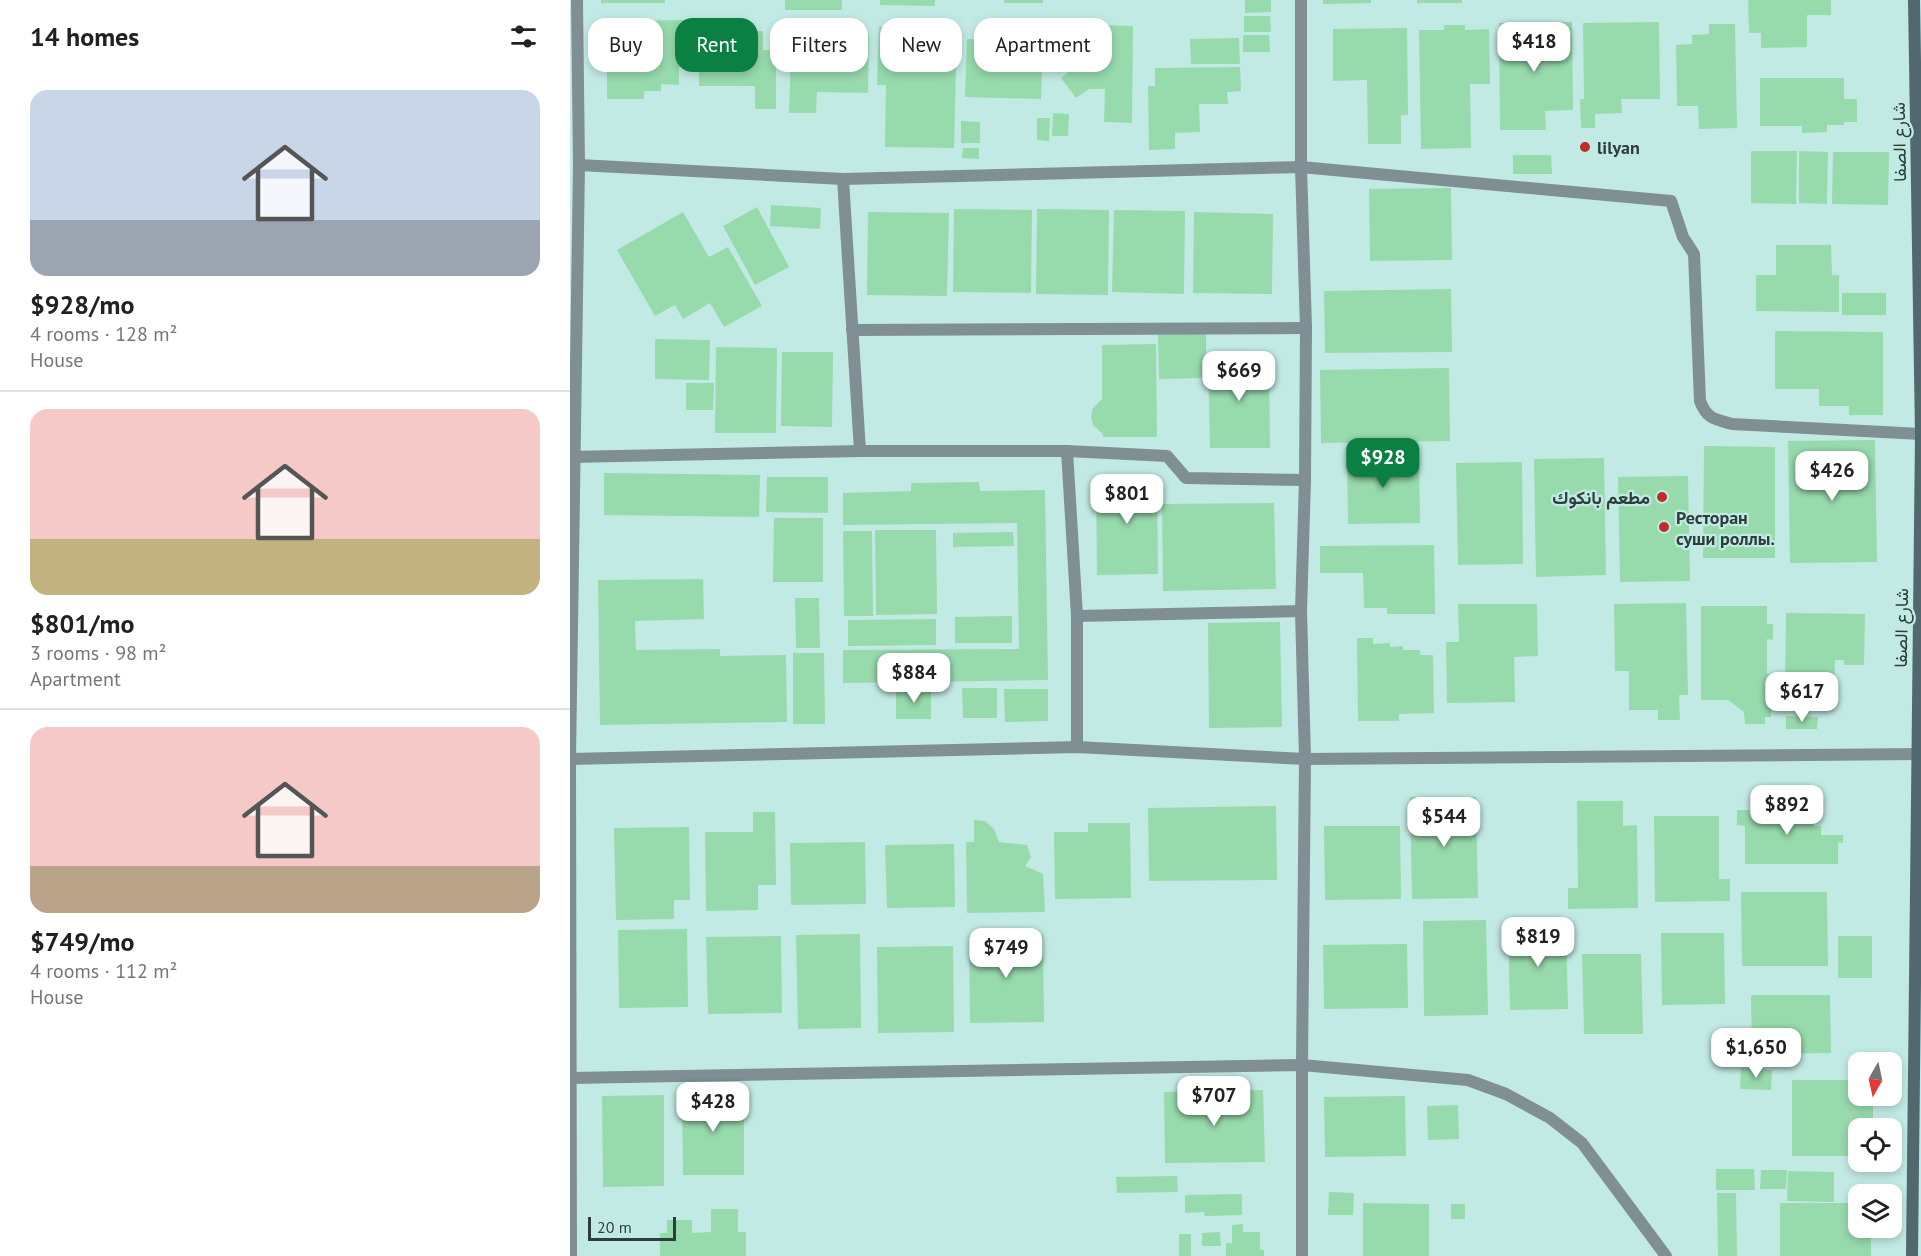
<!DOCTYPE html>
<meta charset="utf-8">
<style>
:root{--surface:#fff;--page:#f2f2f2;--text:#202124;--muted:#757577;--line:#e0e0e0;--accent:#0b8043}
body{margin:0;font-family:"PT Sans",Vazirmatn,sans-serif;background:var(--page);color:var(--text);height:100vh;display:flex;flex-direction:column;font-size:22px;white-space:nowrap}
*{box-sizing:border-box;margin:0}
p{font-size:20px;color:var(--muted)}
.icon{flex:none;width:33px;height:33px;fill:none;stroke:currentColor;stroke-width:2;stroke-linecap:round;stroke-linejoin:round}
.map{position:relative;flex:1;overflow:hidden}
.drawer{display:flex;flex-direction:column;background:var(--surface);width:570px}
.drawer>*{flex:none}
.banner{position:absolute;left:18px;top:18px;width:570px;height:54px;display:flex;gap:12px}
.needle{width:39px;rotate:189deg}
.fabs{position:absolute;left:1278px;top:1052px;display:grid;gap:12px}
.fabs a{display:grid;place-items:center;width:54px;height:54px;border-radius:12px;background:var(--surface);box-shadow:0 3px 9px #0003;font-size:30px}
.scale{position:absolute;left:18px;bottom:15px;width:88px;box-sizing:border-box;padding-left:6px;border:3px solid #2d3d3b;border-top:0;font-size:16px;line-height:21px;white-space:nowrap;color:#2d3d3b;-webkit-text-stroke:4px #c2eae4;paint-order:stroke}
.price{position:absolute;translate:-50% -51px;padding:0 14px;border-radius:12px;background:#fff;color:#222;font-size:20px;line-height:39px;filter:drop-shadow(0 2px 3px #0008)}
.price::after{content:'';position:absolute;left:50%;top:36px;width:18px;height:14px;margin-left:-9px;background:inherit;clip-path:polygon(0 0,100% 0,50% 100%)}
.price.on{background:var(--accent);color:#fff}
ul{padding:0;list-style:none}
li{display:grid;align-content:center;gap:12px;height:318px;padding:0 30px}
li+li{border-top:2px solid var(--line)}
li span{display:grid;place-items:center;height:186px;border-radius:18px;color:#555}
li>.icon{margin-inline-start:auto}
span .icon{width:108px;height:108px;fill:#fffc;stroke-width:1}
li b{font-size:26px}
h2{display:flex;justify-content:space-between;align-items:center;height:72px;padding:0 30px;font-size:26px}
.chip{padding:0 21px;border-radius:18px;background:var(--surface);box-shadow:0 3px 9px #0003;font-size:21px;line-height:54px}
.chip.on{background:var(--accent);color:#fff}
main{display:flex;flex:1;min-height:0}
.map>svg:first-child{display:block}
.building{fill:#97daac}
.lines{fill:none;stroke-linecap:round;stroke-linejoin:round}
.street{stroke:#7f8f93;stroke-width:12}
.secondary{stroke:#51686e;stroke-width:12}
.poi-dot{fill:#bd2e29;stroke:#c2eae4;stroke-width:2}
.labels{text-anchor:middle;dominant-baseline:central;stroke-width:4.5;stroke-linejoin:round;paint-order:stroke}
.street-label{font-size:18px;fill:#2d3d3b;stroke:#c2eae4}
.poi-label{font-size:18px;font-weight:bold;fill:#2d3d3b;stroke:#c2eae4;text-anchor:start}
</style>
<main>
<section class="drawer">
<h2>14 homes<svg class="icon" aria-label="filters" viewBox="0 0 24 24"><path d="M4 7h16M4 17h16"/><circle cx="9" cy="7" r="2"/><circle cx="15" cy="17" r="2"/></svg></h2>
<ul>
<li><span style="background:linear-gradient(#c9d6e8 70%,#9aa5b1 0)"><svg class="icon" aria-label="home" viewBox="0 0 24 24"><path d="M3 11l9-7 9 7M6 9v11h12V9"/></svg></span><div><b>$928/mo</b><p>4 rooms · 128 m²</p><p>House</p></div></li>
<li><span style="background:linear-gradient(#f6c9c9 70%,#c2b280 0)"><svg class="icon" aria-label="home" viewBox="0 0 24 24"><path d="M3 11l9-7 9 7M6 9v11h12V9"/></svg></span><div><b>$801/mo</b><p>3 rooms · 98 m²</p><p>Apartment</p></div></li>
<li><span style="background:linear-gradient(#f6c9c9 75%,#b9a48a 0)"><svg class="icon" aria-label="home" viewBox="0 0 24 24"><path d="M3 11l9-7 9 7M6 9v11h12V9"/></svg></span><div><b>$749/mo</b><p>4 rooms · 112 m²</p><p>House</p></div></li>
</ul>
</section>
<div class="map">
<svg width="1351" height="1256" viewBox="0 0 1351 1256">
<rect width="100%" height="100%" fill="#c2eae4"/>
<!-- building -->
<g class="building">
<rect x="31" y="0" width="64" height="3"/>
<rect x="215" y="0" width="57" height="10"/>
<polygon points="310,0 365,0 365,6 310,5"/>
<rect x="434" y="0" width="39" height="3"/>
<polygon points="675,0 701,0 701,12 675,13"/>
<polygon points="753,0 801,0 801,3 753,4"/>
<rect x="847" y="0" width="45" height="3"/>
<polygon points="1178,0 1261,0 1261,15 1237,15 1237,47 1191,48 1191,33 1179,33"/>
<polygon points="674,16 700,16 701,32 674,32"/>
<polygon points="117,20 117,67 109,67 109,85 91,84 91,91 74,91 74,99 37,99 37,21"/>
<polygon points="1002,22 1003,110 975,111 976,130 930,130 929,23"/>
<polygon points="1089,22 1090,99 1051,99 1052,113 1025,114 1025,128 1011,128 1010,99 1014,99 1013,23"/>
<polygon points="501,24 563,26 562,123 534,122 535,89 519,89 506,98 491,78 500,71 500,52 489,52 489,29 501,30"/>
<polygon points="1139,24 1165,24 1167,128 1129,129 1128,106 1107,106 1106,45 1122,44 1122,35 1139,34"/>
<polygon points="874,25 895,25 895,30 919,29 920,84 900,84 901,148 851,149 849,30 874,30"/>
<polygon points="309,27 387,29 384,148 315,147 316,85 307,85"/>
<polygon points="837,28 838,115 831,115 831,144 798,144 797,80 763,81 763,29"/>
<polygon points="129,31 193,31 193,50 206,50 206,109 185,109 185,86 129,86"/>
<polygon points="237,32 299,34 298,93 247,92 246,113 219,113 221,52 236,52"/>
<polygon points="673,35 699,35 700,52 673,52"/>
<polygon points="669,38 670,64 621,64 620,39"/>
<polygon points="397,39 473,42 471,99 395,97"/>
<polygon points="670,67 671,91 657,92 658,104 629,104 630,132 605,133 605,149 579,150 578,86 585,86 585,68"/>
<polygon points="1190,78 1274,78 1274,99 1287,99 1287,122 1274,122 1274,125 1257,125 1257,132 1232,133 1232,126 1190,126"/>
<polygon points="483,113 499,114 498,136 482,136"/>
<polygon points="467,118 480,118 479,141 467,140"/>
<polygon points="391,121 410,122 410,143 391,143"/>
<polygon points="393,148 409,148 409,159 392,158"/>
<polygon points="1181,151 1227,151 1226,204 1181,203"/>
<polygon points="1229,151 1258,152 1257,204 1229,203"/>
<polygon points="1263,152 1319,152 1318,205 1262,204"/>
<polygon points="943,155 981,155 982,174 943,174"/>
<polygon points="881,188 882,260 800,261 799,189"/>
<polygon points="201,205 251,208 250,229 200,226"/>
<polygon points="187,207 219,267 185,285 153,226"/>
<polygon points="384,209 462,210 461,293 383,292"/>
<polygon points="467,209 539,210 538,295 466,294"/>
<polygon points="544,210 615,211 614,294 542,292"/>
<polygon points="113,212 139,257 158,247 192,306 154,327 140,303 113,319 105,305 85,316 47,250"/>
<polygon points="298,212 379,213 377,296 297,295"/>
<polygon points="624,212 703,214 702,294 623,293"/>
<polygon points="1206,245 1261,245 1262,275 1269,275 1269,312 1186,311 1186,275 1206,275"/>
<polygon points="881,289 882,352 755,353 754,291"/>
<rect x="1272" y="293" width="44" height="22"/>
<polygon points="1205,331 1313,332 1313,415 1279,415 1279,406 1249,406 1249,389 1205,389"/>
<polygon points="588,334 636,334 636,378 589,379"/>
<polygon points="85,339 140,340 139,380 85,379"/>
<polygon points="586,344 587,437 533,437 533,434 523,425 521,417 523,408 532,399 532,345"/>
<polygon points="146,347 207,348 206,433 145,433"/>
<polygon points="212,352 263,352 262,427 211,426"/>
<polygon points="699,356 700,448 640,448 638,357"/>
<polygon points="879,368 880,441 751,443 750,370"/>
<polygon points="116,383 144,383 143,410 116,410"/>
<polygon points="1305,440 1307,562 1220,563 1218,441"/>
<polygon points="1134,446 1205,447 1205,558 1133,558"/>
<polygon points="849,453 850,523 778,524 777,454"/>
<polygon points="1034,458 1036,575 966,577 964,459"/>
<polygon points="952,462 953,564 888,565 886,463"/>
<polygon points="34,473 190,475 189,517 34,515"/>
<polygon points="587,475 588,574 527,575 526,476"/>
<polygon points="1118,476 1120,581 1050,582 1048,477"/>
<polygon points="197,477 258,477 258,513 196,512"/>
<polygon points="409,482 410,491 475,490 478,680 273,683 273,650 449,649 447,523 273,525 273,493 341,491 341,483"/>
<polygon points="704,503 706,589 593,591 592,504"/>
<polygon points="204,518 253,518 253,582 203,582"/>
<polygon points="305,530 366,530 367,614 306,615"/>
<polygon points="273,531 302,531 303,616 274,616"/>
<polygon points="443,532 444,546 383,547 383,533"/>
<polygon points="864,545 865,614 817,614 817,608 794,608 793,573 750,573 750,546"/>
<polygon points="133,579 134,619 65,621 66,650 150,649 150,656 216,655 217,722 30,725 28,580"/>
<polygon points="225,598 249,598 250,648 226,648"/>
<polygon points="1116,603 1118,695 1109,695 1110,720 1088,720 1088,710 1059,710 1059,671 1045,671 1044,604"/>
<polygon points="888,604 967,604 968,656 944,657 945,702 877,703 876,642 889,642"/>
<polygon points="1131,606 1197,606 1197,624 1203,624 1203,640 1197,639 1197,674 1202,674 1201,717 1195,717 1195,724 1175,724 1174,712 1158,700 1131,700"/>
<polygon points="1216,613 1295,614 1294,665 1274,665 1274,660 1265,660 1264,699 1215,698"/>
<polygon points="442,616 442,643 385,643 385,617"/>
<polygon points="366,619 366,645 278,646 278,620"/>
<polygon points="710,622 712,727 639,728 638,623"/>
<polygon points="787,638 803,638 803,644 820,643 820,647 833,646 833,650 850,650 850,655 863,655 864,713 829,714 829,721 788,721"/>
<polygon points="223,653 254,653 255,724 223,724"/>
<polygon points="392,688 427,688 427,718 393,718"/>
<rect x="326" y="689" width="35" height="30"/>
<polygon points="434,689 478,689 478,721 435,722"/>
<polygon points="1216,716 1248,717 1247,729 1216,729"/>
<polygon points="840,797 906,797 908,898 842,899"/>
<polygon points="1007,801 1053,801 1053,826 1067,825 1068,908 998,909 998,888 1008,888"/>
<polygon points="1251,803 1251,809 1244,809 1244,826 1251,826 1251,835 1273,835 1273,843 1268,842 1268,864 1175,864 1175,826 1167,825 1167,810 1184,810 1183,804"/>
<polygon points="706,806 707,880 579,881 578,808"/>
<polygon points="183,812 205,812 206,885 188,885 188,910 136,911 135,832 183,832"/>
<polygon points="1084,816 1149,816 1149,879 1160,879 1160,901 1085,902"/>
<polygon points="404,820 415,821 424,829 429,842 457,845 461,857 455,866 473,874 475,912 397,913 396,842 404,842"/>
<polygon points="518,823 560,823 561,898 485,899 484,832 518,832"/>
<polygon points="754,826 830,826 831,899 755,900"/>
<polygon points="119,827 120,900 104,900 104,919 46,920 44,828"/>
<polygon points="295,842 296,904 221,905 220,843"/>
<polygon points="384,844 385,907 317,908 315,845"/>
<polygon points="1171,892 1257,892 1258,966 1172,966"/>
<polygon points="916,920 918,1015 854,1016 853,921"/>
<polygon points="996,926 998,1009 940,1010 938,927"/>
<polygon points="117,929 118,1007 49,1008 48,930"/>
<polygon points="1091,933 1154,933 1155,1004 1092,1005"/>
<polygon points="290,934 291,1028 228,1029 226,935"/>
<polygon points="473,935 474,1022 400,1023 399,936"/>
<polygon points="211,936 212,1013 138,1014 136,937"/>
<rect x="1268" y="936" width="34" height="42"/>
<polygon points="837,944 838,1008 754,1009 753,945"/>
<polygon points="383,946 384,1032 308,1033 307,947"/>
<polygon points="1012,954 1071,954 1073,1034 1014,1034"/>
<polygon points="1181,995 1260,995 1261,1053 1182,1054"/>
<polygon points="1171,1068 1202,1070 1201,1090 1170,1089"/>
<polygon points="1222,1080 1288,1080 1288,1095 1299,1095 1299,1099 1303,1099 1303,1120 1299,1119 1299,1128 1288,1128 1288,1156 1222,1156"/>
<polygon points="168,1090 168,1096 174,1096 174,1175 113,1175 112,1097 117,1097 117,1091"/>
<polygon points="693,1090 695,1162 595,1163 594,1092"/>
<polygon points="94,1095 94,1186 33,1187 32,1096"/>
<polygon points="835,1096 836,1156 755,1157 754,1097"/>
<polygon points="888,1105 889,1139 858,1140 857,1106"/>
<polygon points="1146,1169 1184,1169 1185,1190 1146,1190"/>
<polygon points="1191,1170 1217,1170 1216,1189 1190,1189"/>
<polygon points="1218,1171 1264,1172 1264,1202 1217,1201"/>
<polygon points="607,1176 608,1192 547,1193 546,1177"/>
<polygon points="759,1192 784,1193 783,1215 758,1215"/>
<polygon points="1147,1193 1166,1193 1167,1256 1148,1256"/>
<polygon points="672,1194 672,1215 635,1216 634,1212 615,1213 615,1195"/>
<polygon points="793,1203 859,1204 859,1256 793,1256"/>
<polygon points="1210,1203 1288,1203 1288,1227 1301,1227 1301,1256 1210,1256"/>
<rect x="881" y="1204" width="14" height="15"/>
<polygon points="141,1209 168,1209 168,1232 176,1232 176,1256 90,1256 90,1233 97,1233 97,1220 122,1220 122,1233 141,1232"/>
<polygon points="673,1224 673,1232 690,1232 690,1249 694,1250 694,1256 656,1256 656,1243 662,1243 662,1225"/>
<polygon points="650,1232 651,1246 632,1246 632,1233"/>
<rect x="609" y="1234" width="12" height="22"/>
</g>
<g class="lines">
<!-- street -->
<g class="street">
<polyline points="731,0 731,167 736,328 735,480 731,611 735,759 732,1065 732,1256"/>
<path d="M9 165 273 179 731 167 1101 201 1113 237 1124 254 1130 401C1137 419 1144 419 1162 424L1351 434"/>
<polyline points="273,179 290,451"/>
<polyline points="282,330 736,328"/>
<polyline points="497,451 507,616 507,747"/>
<polyline points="0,457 290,451 497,451 597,456 616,478 735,480"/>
<polyline points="507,616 731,611"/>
<polyline points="0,759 507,747 735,759 1351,754"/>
<polyline points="1,1078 732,1065 898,1080 936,1094 980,1118 1012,1143 1096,1256"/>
<polyline points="1,1256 0,759 9,165 7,0"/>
</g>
<!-- secondary -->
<polyline class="secondary" points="1342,1256 1351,434 1344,0"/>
</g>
<!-- markers -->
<g class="poi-dot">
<circle cx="1015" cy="147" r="6"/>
<circle cx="1092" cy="497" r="6"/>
<circle cx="1094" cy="527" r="6"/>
</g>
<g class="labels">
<!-- street labels -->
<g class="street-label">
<text transform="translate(1329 142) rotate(-91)">شارع الصفا</text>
<text transform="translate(1331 628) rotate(-89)">شارع الصفا</text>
</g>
<!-- poi labels -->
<g class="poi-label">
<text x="1027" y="147">lilyan</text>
<text x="1080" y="497" text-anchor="end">مطعم بانكوك</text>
<text x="1106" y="517">Ресторан<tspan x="1106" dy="21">суши роллы.</tspan></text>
</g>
</g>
</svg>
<div class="fabs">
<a><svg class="needle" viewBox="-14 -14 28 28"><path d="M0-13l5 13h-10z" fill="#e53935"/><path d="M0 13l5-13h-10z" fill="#757577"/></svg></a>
<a><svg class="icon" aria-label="locate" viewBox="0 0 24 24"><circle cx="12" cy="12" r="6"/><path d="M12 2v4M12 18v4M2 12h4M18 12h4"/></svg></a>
<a><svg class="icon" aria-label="layers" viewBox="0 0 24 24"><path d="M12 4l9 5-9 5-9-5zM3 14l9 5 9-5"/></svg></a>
</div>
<div class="scale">20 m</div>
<b class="price" style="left:964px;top:73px">$418</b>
<b class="price" style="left:669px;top:402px">$669</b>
<b class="price on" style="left:813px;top:489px">$928</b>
<b class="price" style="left:1262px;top:502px">$426</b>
<b class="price" style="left:557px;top:525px">$801</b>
<b class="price" style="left:344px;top:704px">$884</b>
<b class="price" style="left:1232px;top:723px">$617</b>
<b class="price" style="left:1217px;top:836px">$892</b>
<b class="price" style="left:874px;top:848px">$544</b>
<b class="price" style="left:968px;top:968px">$819</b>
<b class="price" style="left:436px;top:979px">$749</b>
<b class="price" style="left:1186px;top:1079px">$1,650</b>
<b class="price" style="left:644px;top:1127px">$707</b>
<b class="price" style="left:143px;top:1133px">$428</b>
<div class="banner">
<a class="chip">Buy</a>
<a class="chip on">Rent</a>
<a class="chip">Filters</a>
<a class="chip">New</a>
<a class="chip">Apartment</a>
</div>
</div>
</main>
